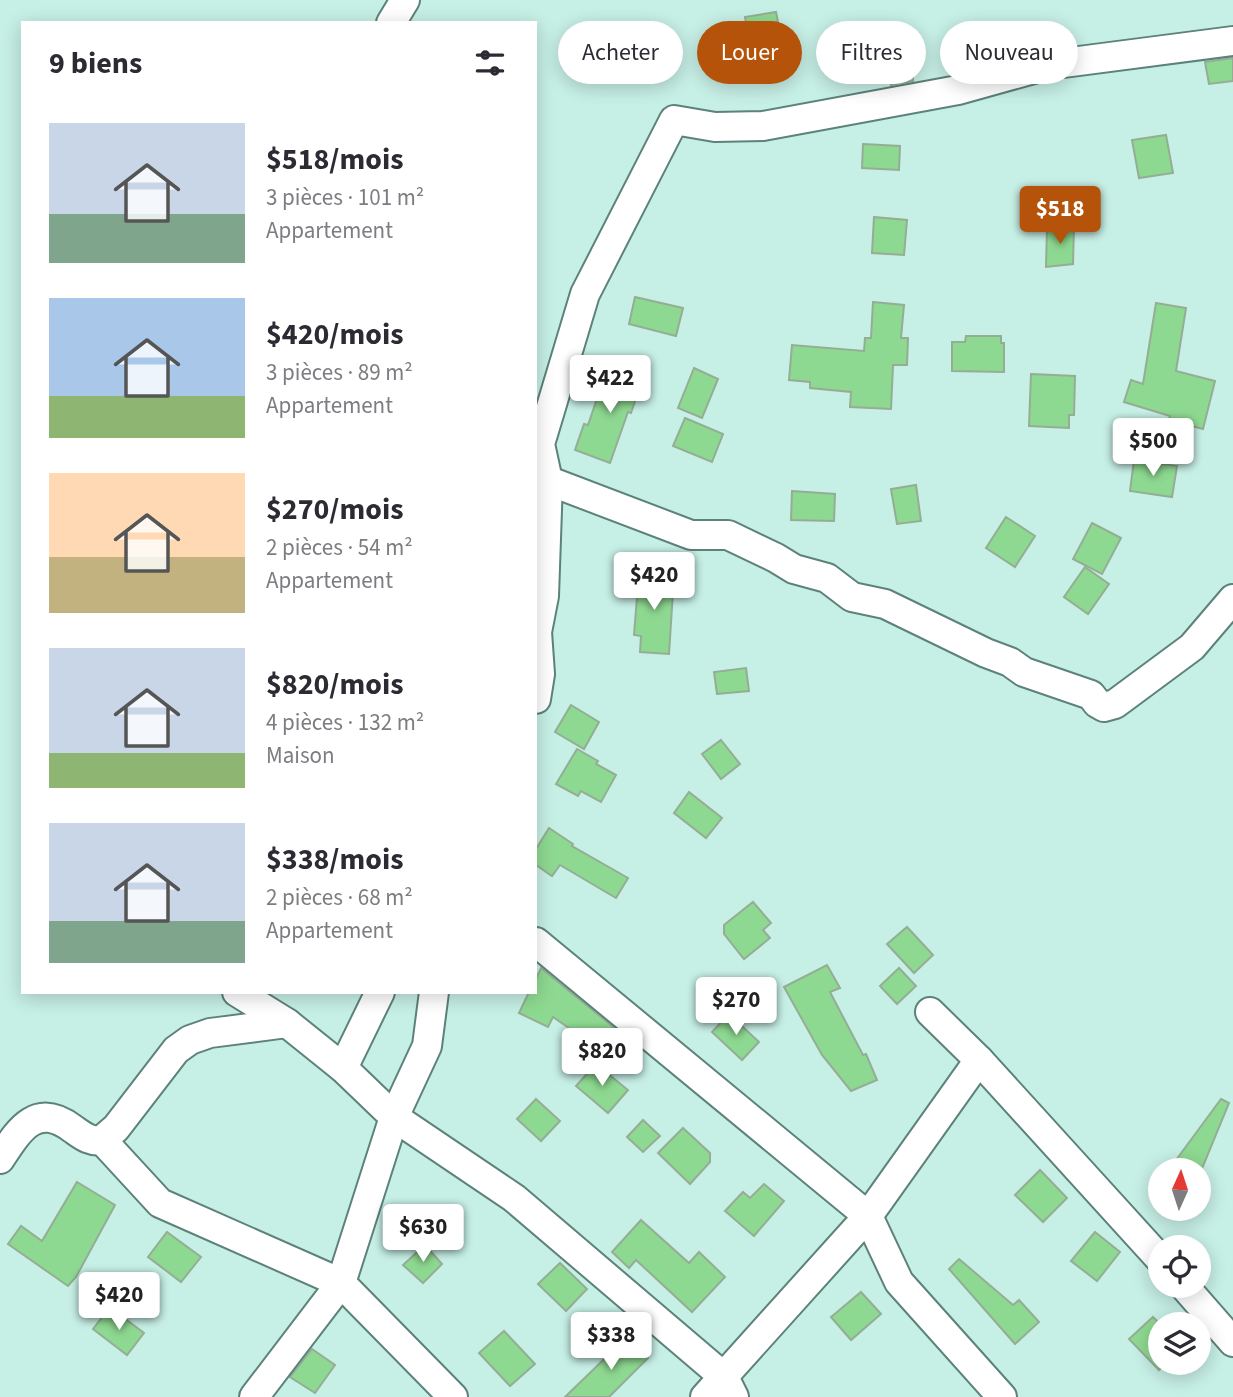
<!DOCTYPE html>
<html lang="fr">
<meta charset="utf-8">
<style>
:root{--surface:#fff;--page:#f7f7f7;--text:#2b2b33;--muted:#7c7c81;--accent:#b45309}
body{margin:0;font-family:"Source Sans 3",sans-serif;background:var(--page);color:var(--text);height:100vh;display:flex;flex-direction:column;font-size:26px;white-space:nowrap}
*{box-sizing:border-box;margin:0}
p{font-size:23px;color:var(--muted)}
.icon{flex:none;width:38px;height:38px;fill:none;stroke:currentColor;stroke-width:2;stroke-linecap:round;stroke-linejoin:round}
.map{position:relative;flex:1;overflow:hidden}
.sheet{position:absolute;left:21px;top:21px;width:516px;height:973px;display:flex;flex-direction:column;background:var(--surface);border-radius:0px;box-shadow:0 4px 18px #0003}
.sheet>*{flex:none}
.banner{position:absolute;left:558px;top:21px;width:569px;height:63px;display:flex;gap:14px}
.needle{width:46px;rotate:3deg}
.tools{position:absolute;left:1148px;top:1158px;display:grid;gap:14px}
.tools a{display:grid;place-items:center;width:63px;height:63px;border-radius:50%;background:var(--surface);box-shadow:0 4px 18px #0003;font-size:35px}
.price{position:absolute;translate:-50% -60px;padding:0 16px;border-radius:7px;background:#fff;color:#222;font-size:23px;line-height:46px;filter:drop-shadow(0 2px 4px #0008)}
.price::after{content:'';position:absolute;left:50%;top:42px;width:21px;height:16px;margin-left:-10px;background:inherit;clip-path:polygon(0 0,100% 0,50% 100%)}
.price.on{background:var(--accent);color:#fff}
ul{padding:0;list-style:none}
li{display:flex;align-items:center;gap:21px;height:175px;padding:0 28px}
li span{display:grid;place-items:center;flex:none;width:196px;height:140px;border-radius:0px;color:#555}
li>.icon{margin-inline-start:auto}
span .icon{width:84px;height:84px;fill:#fffc;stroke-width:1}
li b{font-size:30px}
h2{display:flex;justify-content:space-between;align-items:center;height:84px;padding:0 28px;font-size:30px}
.pill{padding:0 24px;border-radius:32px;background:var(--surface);box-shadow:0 4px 18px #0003;font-size:24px;line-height:63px}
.pill.on{background:var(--accent);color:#fff}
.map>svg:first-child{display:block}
.building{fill:#8ed991;stroke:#95ad95;stroke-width:2}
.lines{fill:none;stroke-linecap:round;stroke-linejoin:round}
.street-casing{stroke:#5c827a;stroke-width:32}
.street{stroke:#fff;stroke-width:28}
</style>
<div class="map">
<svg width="1233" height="1397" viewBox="0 0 1233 1397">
<rect width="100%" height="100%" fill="#c6efe5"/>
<!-- building -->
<g class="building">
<polygon points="776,12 784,52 752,57 745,17"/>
<polygon points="593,23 615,36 595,66 574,52"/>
<polygon points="889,41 912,41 913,81 891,85"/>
<polygon points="1233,58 1233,81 1209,84 1205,62"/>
<polygon points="1166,135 1173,173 1139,178 1132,140"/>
<polygon points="863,144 900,146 899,170 862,168"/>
<polygon points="874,217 907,220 904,255 872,253"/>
<polygon points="1074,226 1073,264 1046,267 1047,227"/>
<polygon points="635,297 683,308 676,336 629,324"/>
<polygon points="873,302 904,305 901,338 908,338 907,365 893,365 891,409 850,407 851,392 810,388 810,382 789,380 792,345 864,351 865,338 871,338"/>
<polygon points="1156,303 1186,308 1176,371 1215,381 1203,429 1169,420 1170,416 1124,402 1131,380 1143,384"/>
<polygon points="966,336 1001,336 1001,343 1004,343 1004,372 952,371 952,342 965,342"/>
<polygon points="622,364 645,372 631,413 628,412 610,463 575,450 584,424 588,425 603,381 615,384"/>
<polygon points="694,368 718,379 702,418 678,408"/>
<polygon points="1031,374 1075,376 1074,415 1069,415 1069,428 1029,426"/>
<polygon points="685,418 723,434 712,462 673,446"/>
<polygon points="1134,460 1177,466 1172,497 1130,491"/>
<polygon points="916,485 921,521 897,524 891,489"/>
<polygon points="792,491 835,494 834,521 791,520"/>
<polygon points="1006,517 1035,536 1015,567 986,548"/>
<polygon points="1092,523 1121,538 1102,574 1073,559"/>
<polygon points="1085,567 1109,584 1088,614 1064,597"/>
<polygon points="639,572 674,576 669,654 640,652 641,636 634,635"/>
<polygon points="746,668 749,691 717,694 714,672"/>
<polygon points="571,705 599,722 584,749 555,732"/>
<polygon points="721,740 740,764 721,779 702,754"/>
<polygon points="577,749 598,761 596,764 616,775 601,802 581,791 578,796 556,784"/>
<polygon points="689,792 722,818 706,838 674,813"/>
<polygon points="549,828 573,844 572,846 628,878 616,898 560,865 552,876 536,865 536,849"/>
<polygon points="753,902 771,923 763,930 770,938 744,959 724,934 724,925"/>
<polygon points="907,927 933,955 914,973 887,944"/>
<polygon points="827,965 840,988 830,992 863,1055 866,1054 877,1080 851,1091 822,1055 784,987"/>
<polygon points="541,968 617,1030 602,1051 553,1017 548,1027 519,1013 529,992 536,992 536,979"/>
<polygon points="899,968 916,986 897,1004 880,986"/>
<polygon points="729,1014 759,1042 742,1060 712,1032"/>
<polygon points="596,1064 628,1090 608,1113 576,1086"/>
<polygon points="536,1099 560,1121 541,1141 517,1119"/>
<polygon points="1221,1099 1229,1103 1201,1171 1168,1171"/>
<polygon points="643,1120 660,1136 643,1152 627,1137"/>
<polygon points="683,1128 710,1153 710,1162 690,1184 658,1153"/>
<polygon points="1040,1170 1067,1198 1043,1222 1015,1195"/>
<polygon points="77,1182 115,1205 76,1277 68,1286 8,1244 21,1226 42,1241"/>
<polygon points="764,1184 784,1201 754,1236 725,1211 743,1192 750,1198"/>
<polygon points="641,1220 689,1263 699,1252 725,1277 692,1312 636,1260 629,1268 612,1252"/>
<polygon points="167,1232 201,1257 181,1282 148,1257"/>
<polygon points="1095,1232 1120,1252 1097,1281 1071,1261"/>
<polygon points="425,1245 442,1264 423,1283 403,1265"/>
<polygon points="959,1259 1013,1305 1019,1300 1039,1322 1015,1344 949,1269"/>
<polygon points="560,1263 587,1289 566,1311 538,1284"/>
<polygon points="861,1292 881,1314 851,1340 831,1317"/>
<polygon points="106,1312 116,1312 144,1333 127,1355 93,1329"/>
<polygon points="1153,1317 1161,1325 1160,1363 1166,1363 1159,1370 1129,1339"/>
<polygon points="504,1331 535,1364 510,1386 479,1353"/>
<polygon points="627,1337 648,1358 609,1397 565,1397"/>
<polygon points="312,1349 335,1365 315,1393 290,1377"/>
</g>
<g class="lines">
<defs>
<g id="street">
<polyline points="391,23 405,0"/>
<polyline points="536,476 691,535 728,535 776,558 794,569 827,578 852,597 885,604 986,653 1010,662 1024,672 1091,695 1097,703 1104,707 1115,704 1192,647 1233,599"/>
<polyline points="536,699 540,674 537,632 544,596 548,481 540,444 585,294 674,120 715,127 763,126 958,90 1048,65 1233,41"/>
<polyline points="536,942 868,1216 899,1282 1002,1397"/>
<polyline points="237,992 287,1023 343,1068 394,1117 514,1198 724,1377 734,1397"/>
<polyline points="979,1060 1160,1259"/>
<polyline points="343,1068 380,992"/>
<polyline points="102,1140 160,1203 341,1283 453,1397"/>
<path d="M0 1159C19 1130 36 1101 73 1129 83 1136 90 1142 102 1140L116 1128 176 1050 190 1040 210 1033 287 1023"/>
<polyline points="1184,1286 1233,1342"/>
<polyline points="254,1397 341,1283 394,1117 427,1046 434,992"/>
<polyline points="705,1397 868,1216 979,1060 930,1012"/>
</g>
</defs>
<!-- street casing -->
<use href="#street" class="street-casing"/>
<!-- street -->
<use href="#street" class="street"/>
</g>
</svg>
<div class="tools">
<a><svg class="needle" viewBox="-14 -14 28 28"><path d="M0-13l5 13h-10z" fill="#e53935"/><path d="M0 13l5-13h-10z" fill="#7c7c81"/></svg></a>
<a><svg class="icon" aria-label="locate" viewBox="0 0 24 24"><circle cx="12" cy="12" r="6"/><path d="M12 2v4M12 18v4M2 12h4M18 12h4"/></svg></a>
<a><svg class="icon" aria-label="layers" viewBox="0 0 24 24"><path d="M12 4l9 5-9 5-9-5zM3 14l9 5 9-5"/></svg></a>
</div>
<b class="price on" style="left:1060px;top:246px">$518</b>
<b class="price" style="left:610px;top:415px">$422</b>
<b class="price" style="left:1153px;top:478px">$500</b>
<b class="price" style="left:654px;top:612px">$420</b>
<b class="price" style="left:736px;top:1037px">$270</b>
<b class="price" style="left:602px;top:1088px">$820</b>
<b class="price" style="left:423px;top:1264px">$630</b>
<b class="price" style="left:119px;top:1332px">$420</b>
<b class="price" style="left:611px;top:1372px">$338</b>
<div class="banner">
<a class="pill">Acheter</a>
<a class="pill on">Louer</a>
<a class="pill">Filtres</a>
<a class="pill">Nouveau</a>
</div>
<section class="sheet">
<h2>9 biens<svg class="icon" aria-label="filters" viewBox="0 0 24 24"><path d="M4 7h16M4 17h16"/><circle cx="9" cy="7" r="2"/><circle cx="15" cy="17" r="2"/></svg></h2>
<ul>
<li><span style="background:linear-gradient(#c9d6e8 65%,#7fa58c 0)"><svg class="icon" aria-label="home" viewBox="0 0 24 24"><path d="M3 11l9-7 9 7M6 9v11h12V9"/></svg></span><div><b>$518/mois</b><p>3 pièces · 101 m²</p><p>Appartement</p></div></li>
<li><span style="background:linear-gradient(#a9c7e8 70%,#8fb573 0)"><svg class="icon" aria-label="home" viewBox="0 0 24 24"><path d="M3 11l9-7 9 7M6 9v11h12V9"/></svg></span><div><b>$420/mois</b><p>3 pièces · 89 m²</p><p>Appartement</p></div></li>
<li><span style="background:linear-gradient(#ffd9b3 60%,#c2b280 0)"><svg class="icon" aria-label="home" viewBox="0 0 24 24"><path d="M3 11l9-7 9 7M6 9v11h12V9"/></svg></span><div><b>$270/mois</b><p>2 pièces · 54 m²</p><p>Appartement</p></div></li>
<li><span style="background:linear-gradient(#c9d6e8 75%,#8fb573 0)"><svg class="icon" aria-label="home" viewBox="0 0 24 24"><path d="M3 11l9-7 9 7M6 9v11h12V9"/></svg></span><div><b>$820/mois</b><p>4 pièces · 132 m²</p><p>Maison</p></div></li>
<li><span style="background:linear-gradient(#c9d6e8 70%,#7fa58c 0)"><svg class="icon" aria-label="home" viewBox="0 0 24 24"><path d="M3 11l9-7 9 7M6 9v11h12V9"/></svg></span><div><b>$338/mois</b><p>2 pièces · 68 m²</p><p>Appartement</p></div></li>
</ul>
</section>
</div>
